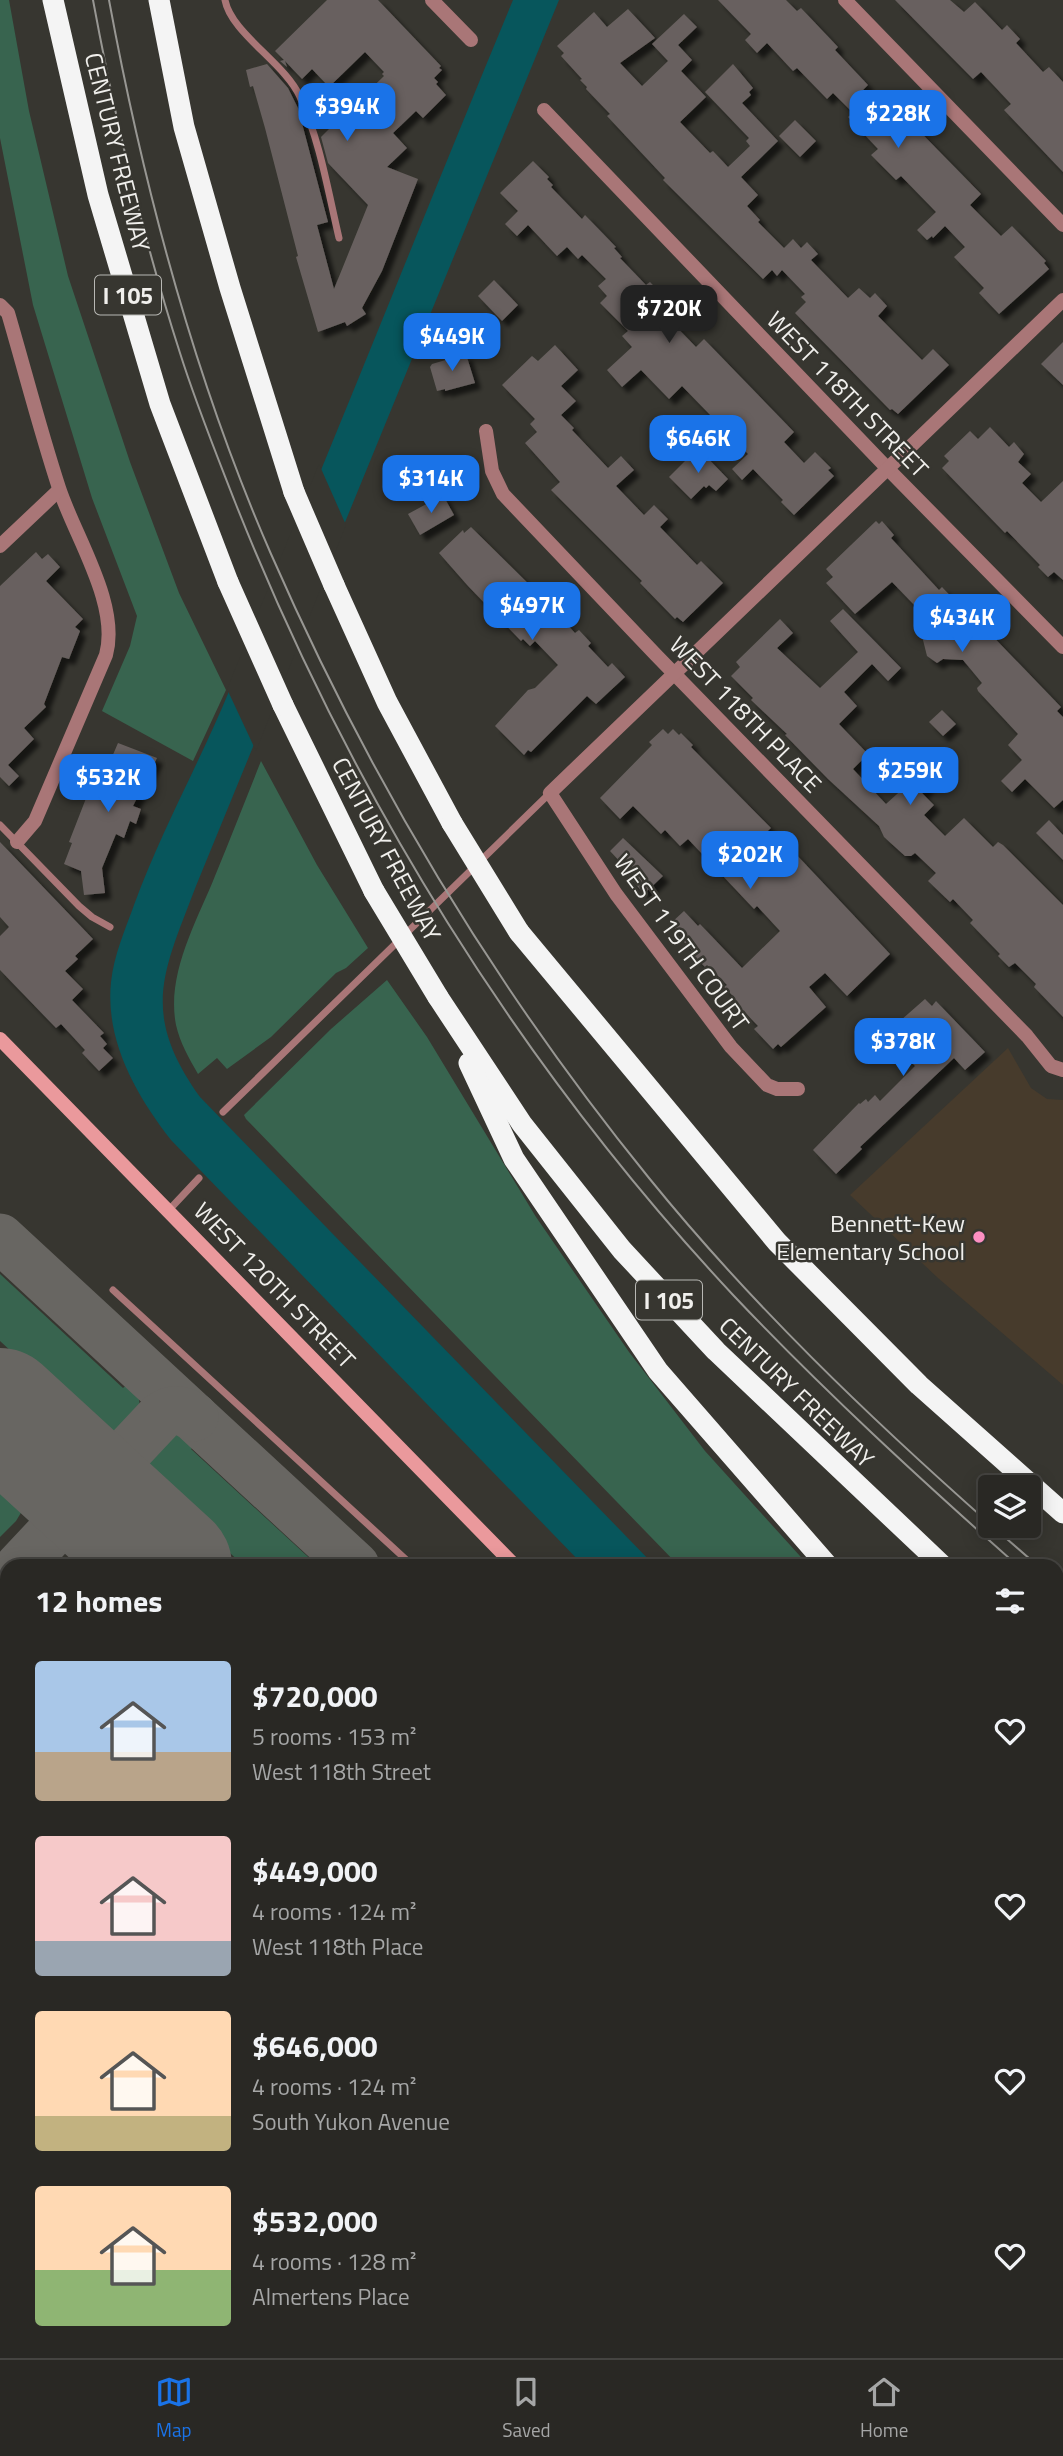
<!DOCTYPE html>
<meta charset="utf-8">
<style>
:root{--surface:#292824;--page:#31302c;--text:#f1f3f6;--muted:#a5a6a6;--line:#454441;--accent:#1a73e8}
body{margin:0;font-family:"Titillium Web",sans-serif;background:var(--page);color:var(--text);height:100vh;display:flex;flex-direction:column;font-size:26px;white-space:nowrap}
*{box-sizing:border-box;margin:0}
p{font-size:23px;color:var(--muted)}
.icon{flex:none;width:38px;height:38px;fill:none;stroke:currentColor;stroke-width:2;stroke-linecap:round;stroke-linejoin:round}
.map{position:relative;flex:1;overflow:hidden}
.drawer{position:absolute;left:0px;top:1559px;width:1064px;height:800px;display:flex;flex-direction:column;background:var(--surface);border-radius:21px 21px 0 0;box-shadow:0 4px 18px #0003,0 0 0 2px var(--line)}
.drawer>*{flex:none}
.fabs{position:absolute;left:978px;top:1475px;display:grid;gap:14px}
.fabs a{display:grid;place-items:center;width:63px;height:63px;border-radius:7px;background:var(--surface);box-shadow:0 4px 18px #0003,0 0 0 2px var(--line);font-size:35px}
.price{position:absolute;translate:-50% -60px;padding:0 16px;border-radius:14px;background:var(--accent);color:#fff;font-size:23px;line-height:46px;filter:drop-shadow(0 2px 4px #0008)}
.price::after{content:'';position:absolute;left:50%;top:42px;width:21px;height:16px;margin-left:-10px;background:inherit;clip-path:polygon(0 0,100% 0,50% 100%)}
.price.current{background:#222;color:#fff}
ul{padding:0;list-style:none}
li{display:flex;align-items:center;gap:21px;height:175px;padding:0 35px}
li span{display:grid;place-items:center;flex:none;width:196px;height:140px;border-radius:7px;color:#555}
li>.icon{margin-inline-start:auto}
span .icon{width:84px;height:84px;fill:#fffc;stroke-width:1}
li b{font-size:30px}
h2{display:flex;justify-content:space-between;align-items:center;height:84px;padding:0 35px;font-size:30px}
.tabs{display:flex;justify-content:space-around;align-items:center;height:98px;border-top:2px solid var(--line);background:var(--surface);font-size:19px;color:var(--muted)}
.tabs a{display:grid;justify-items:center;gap:4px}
.tabs .current{color:var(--accent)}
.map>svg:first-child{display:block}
.education{fill:#473b2c}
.green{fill:#38644f}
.water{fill:#07565c}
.pier{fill:#373630}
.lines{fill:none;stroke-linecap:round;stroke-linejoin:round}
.taxiway{stroke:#686662;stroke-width:49}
.runway{stroke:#686662;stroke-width:124}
.building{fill:#68615f;filter:url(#shadow)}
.service{stroke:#a97677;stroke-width:7}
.minor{stroke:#a97677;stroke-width:14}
.secondary{stroke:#ea999c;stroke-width:14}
.primary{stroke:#f4c9c9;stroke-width:18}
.motorway{stroke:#f4f4f4;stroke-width:21}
.tram{stroke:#989793;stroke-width:2}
.motorway-bridge{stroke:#f4f4f4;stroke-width:21}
.poi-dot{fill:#fc8fc2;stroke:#373630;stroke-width:2.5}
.labels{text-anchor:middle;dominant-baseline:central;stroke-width:5;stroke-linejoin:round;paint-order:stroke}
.shield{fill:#373630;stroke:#b8b8b4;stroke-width:2}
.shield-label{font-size:23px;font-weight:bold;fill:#f0efec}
.street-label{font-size:24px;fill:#f0efec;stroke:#373630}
.poi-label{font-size:24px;fill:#f0efec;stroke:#373630;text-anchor:end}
</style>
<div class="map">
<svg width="1063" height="2358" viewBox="0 0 1063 2358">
<defs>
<filter id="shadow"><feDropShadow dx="6" dy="6" stdDeviation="2" flood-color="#0009"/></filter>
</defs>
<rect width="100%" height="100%" fill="#373630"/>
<!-- education -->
<polygon class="education" points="1008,1048 1031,1088 1047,1099 1063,1100 1063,1385 938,1278 850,1195"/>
<!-- green -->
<g class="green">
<polygon points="0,0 9,0 29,111 68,276 130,462 179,593 226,690 193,761 102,711 130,646 137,616 92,498 33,305 0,138"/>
<path d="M261 761 317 865 368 948 346 968 336 973 271 1037 227 1069 217 1058 198 1074C189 1058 180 1043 176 1025 166 974 197 921 215 876 231 837 246 799 261 761Z"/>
<polygon points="387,980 427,1037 536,1217 629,1352 705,1451 809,1566 679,1566 246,1119 244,1115 331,1029"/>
<path d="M0 1274 123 1388 129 1383C151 1406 135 1423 114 1441L97 1442 93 1439 99 1432 0 1341Z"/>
<path d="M175 1433 196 1444 191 1449 318 1566H244L151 1480 143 1488C124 1465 152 1438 175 1433Z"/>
<polygon points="0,1483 20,1503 22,1511 16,1521 0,1537"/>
<polygon points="1057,1861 1063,1870 1063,1954 1057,1965"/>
<polygon points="1057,2185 1063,2191 1063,2322 1057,2317"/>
<polygon points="857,2352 940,2352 946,2358 863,2358"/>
</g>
<!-- water -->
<path class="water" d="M513 0H559L196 886C163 973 140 1013 200 1097L655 1566H584L171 1140C136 1095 105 1041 111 982 114 955 125 930 134 905 161 831 200 762 230 689 327 460 418 229 513 0Z"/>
<!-- pier -->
<polygon class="pier" points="319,464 346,525 256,751 227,689"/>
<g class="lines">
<!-- taxiway -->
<g class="taxiway">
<polyline points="0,1238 355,1566"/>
<path d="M55 1461C79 1478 103 1478 124 1456"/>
<path d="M60 1523C81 1508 99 1511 121 1521"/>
<path d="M20 1566 160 1417C172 1408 181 1409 194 1417"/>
<polyline points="832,2352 838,2358"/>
<polyline points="735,2358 737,2352"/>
</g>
<!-- runway -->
<g class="runway">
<polyline points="0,1410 170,1566"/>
<polyline points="1020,2352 1027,2358"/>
</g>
</g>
<!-- building -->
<g class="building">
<polygon points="327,0 378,0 441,66 439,68 442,70 434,78 438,82 436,84 446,95 423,118 416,111 393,133 407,148 387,167 418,179 382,271 362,308 366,314 347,326 345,322 318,332 296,257 298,256 265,128 253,86 250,87 246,70 267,64 288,88 298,108 328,222 317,225 334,289 368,205 328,163 321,137 340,118 319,96 328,87 350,109 384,76 382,74 384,72 365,52 329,87 312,69 302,79 285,61 287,67 280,61 284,60 275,51"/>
<polygon points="718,0 786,0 797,11 801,8 838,47 835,50 868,85 861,92 880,112 891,102 981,194 970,205 1001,236 1012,226 1046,261 1044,263 1049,269 999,314 979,293 984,288 954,257 965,247 945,226 933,238 932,236 927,240 917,230 936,212 901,176 896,180 871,155 878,149 848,117 853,113 833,93 827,99 797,68 793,71 767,43 757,53 745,40 751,34"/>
<polygon points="895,0 950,0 964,12 975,2 1002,30 1007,25 1020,39 1016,43 1043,72 1049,67 1063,82 1063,172 1004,110 1011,104 981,72 973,79"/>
<polygon points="628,9 655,38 620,63 642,86 668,61 652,44 684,14 697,27 678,45 692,60 681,71 706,97 680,122 710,153 713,151 728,167 750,146 746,141 749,138 705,92 733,64 753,88 749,92 751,95 742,103 778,141 741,177 758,195 747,206 760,220 758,222 784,248 793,239 801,248 807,242 818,254 811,260 848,298 859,288 870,298 875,293 887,306 878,316 922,360 933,349 949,365 898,414 892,409 890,410 795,313 806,302 801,297 805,294 782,270 777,276 772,270 763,279 663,180 665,178 607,116 610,114 586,89 587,87 580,80 582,79 561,56 564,53 557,46 594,12 607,27"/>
<polygon points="795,120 816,141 800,157 779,136"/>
<polygon points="533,161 549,177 547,179 553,185 551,187 582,219 585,215 616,247 614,248 622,257 620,258 646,285 650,282 674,307 665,315 696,347 704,339 794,432 784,442 804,463 815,452 831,468 828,470 834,476 794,515 781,502 783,500 753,469 742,480 732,469 748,454 682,386 669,399 641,370 622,387 607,370 632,347 622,336 628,331 600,303 607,296 598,286 606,279 582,255 578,259 567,247 557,256 528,225 517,236 505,224 518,211 500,193"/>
<polygon points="494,280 518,305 502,321 478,296"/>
<polygon points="1063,342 1063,385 1041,364"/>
<polygon points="555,345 578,370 561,386 576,401 561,415 574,428 572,430 608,468 621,456 634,470 616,486 644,515 654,505 668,519 660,527 697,565 701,561 723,583 683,622 677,617 675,619 640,583 642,581 551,490 560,482 525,443 537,432 530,424 535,419 502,385 532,356 538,361"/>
<polygon points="466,354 475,383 445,391 445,389 437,391 430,367 432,364"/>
<polygon points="990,427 1009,447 1014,442 1024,454 1018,462 1031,474 1022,483 1041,502 1063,481 1063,580 1054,572 1048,577 1038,567 1040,565 1007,531 1005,533 942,468 949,461 944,456 970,431 978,439"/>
<polygon points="698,448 728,479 716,491 709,485 706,488 704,486 691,499 669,477"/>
<polygon points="443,495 454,515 420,535 408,514"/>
<polygon points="876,521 879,524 882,521 894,535 891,538 939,590 942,587 979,626 981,624 1061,707 1057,711 1063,717 1063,800 1054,808 1025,779 1012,792 1001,781 1022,760 1008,745 1018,734 978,691 977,688 982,683 963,660 943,659 937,663 927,656 916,612 918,609 892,582 855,614 826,583 833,577 826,569"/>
<polygon points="471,527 541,596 575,633 579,630 591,643 588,646 608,667 612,663 625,677 596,704 587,696 531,752 528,750 524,755 495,726 528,690 535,688 558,665 535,641 530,646 523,639 521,641 468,586 439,553 463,530 464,533"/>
<polygon points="36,552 42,559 48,554 60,567 46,581 83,619 75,627 80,631 69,659 62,657 44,704 46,707 24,728 34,739 8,765 19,776 9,786 0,777 0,586"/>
<polygon points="843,609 901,668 888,681 872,664 844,692 857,706 839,724 868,754 853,769 886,804 918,775 929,786 922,793 934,805 924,815 945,836 964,818 993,847 998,842 1003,845 1063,905 1063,1017 1034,987 1036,984 1015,963 1009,967 998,956 1000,954 970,923 973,920 953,899 950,902 928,881 936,873 915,853 911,856 905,856 884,837 879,826 828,779 785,735 787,734 751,700 753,698 731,676 740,667 736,662 780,619 793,633 777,648 820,688 858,652 830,621"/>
<polygon points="942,710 956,724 943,736 929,722"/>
<polygon points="663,729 668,734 673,729 679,735 681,733 693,745 691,747 771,828 759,839 761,842 760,843 780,865 794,852 890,954 847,996 825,973 809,987 826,1007 781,1047 778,1044 773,1049 754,1029 758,1026 733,1000 735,998 724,987 727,985 707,965 705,967 692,954 694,952 683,941 686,939 670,924 684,911 698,926 700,924 742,968 780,931 757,906 754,909 688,839 680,846 665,830 661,834 633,806 620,819 600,798 652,745 649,742"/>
<polygon points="118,743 157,758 133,806 141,809 136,824 130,821 124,838 116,834 102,868 105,893 84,895 81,871 64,864 72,843 69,842 92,783 108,756 112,757"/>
<polygon points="1049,820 1063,835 1063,860 1036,833"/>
<polygon points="623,838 663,876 644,894 622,868 624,866 610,851"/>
<polygon points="0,842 93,939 75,956 78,959 65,971 83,989 72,1000 104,1033 100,1036 107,1044 103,1048 113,1058 99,1071 82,1053 85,1050 61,1024 56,1028 0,970 0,936 9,927 0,917"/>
<polygon points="925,999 932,1006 936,1001 985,1052 965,1070 954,1058 860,1147 862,1149 836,1174 813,1150 859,1103 860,1104 866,1099 868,1102 875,1095 880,1101 915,1066 884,1035"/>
</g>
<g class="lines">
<!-- service -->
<g class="service">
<path d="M225 0C231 33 286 64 300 97 320 141 328 191 339 238"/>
<polyline points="0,825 79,906 92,917 110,927"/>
<polyline points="223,1112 550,793"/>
<polyline points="168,1211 199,1178"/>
<polyline points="113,1290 413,1566"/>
<polyline points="0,2174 7,2181"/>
<polyline points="1057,2177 1063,2183"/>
<polyline points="174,2358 181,2352"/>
</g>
<!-- minor -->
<g class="minor">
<polyline points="432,0 471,40"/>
<polyline points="845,0 1063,225"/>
<polyline points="544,110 888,469 1063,647"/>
<path d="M0 305 8 313C25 371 40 430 59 488 75 537 120 604 106 655L35 821 17 842"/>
<polyline points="486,431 492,471 503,494 656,655 1027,1036 1051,1066 1063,1070"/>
<polyline points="0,546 59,490"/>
<polyline points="798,1089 777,1089 767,1085 731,1047 616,894 550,793 1063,300"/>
</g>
<!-- secondary -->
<polyline class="secondary" points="0,1039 515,1566"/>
<!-- primary -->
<polyline class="primary" points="1057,2121 1063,2128"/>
<!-- motorway -->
<g class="motorway">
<polyline points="53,0 98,195 160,404 228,582"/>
<polyline points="159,0 184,127 230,288 294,492"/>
<polyline points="334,585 387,702 452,823"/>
<polyline points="283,705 374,891"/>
<polyline points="519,932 777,1242 919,1385 1063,1513"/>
<polyline points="438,997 522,1124 622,1250 716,1351 943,1566"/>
<polyline points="469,1063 514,1159 658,1371 828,1566"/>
<polyline points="1057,1670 1063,1676"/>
<polyline points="1057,1826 1063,1833"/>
<polyline points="1057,2000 1063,1994"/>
<polyline points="1057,2065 1063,2059"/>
</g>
<!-- tram -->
<g class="tram">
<path d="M93 0C115 119 143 238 180 353 196 404 216 453 235 502 351 794 519 1066 734 1296 824 1391 920 1479 1018 1566"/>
<path d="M109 0C144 189 194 378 271 554 369 778 494 987 649 1178 751 1304 869 1417 990 1524"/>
<polyline points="992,1526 1038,1566"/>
<polyline points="1057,1584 1063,1589"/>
<polyline points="1057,1602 1063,1607"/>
</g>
<!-- motorway-bridge -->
<g class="motorway-bridge">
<polyline points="294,492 334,585"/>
<polyline points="228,582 283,705"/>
<polyline points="452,823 519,932"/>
<polyline points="374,891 438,997"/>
</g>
</g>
<!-- markers -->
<circle class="poi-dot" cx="979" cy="1237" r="7"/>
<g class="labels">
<!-- shield labels -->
<g class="shield">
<rect x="95" y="275.5" width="66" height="39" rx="5"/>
<rect x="636" y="1280.5" width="66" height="39" rx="5"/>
</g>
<g class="shield-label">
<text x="128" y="295">I 105</text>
<text x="669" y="1300">I 105</text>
</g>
<!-- street labels -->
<g class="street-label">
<text transform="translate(118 152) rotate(76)">CENTURY FREEWAY</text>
<text transform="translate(848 394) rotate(46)">WEST 118TH STREET</text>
<text transform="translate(746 714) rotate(46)">WEST 118TH PLACE</text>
<text transform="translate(387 849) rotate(62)">CENTURY FREEWAY</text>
<text transform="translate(682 942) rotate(54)">WEST 119TH COURT</text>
<text transform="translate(275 1285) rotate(46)">WEST 120TH STREET</text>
<text transform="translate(797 1392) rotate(44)">CENTURY FREEWAY</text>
</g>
<!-- poi labels -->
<g class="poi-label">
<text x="965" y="1223">Bennett-Kew<tspan x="965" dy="28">Elementary School</tspan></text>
</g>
</g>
</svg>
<div class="fabs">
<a><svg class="icon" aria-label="layers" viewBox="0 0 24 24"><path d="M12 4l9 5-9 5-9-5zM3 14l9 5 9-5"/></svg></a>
</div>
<b class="price" style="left:347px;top:143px">$394K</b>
<b class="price" style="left:898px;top:150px">$228K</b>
<b class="price current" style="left:669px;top:345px">$720K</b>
<b class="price" style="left:452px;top:373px">$449K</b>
<b class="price" style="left:698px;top:475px">$646K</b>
<b class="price" style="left:431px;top:515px">$314K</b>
<b class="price" style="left:532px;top:642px">$497K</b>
<b class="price" style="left:962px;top:654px">$434K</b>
<b class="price" style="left:910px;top:807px">$259K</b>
<b class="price" style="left:108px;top:814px">$532K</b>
<b class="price" style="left:750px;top:891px">$202K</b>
<b class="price" style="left:903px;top:1078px">$378K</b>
<section class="drawer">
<h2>12 homes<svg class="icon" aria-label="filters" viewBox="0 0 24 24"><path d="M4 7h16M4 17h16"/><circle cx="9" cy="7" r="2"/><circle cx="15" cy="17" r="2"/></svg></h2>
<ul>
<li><span style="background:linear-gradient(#a9c7e8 65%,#b9a48a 0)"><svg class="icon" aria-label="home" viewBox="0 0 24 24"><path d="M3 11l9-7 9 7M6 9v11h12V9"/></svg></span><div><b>$720,000</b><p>5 rooms · 153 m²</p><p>West 118th Street</p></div><svg class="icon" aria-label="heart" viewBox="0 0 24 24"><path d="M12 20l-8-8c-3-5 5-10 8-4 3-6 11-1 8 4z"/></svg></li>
<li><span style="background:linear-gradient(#f6c9c9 75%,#9aa5b1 0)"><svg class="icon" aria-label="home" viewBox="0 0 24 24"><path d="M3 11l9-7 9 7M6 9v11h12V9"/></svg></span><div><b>$449,000</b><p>4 rooms · 124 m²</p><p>West 118th Place</p></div><svg class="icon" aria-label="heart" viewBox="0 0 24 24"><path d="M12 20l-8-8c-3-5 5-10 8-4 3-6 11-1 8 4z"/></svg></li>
<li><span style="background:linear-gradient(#ffd9b3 75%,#c2b280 0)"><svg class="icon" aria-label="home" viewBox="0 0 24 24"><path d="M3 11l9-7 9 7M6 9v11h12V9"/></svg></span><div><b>$646,000</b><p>4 rooms · 124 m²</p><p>South Yukon Avenue</p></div><svg class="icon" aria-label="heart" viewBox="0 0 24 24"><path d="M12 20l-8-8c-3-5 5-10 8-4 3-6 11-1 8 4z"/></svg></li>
<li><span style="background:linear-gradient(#ffd9b3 60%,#8fb573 0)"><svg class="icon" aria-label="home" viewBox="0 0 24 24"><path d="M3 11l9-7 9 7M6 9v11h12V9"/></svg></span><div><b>$532,000</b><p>4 rooms · 128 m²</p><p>Almertens Place</p></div><svg class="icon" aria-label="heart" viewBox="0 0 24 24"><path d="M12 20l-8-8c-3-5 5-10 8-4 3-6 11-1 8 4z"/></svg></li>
</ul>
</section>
</div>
<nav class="tabs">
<a class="current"><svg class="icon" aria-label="map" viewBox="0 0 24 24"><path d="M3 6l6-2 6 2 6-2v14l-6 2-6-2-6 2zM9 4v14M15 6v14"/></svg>Map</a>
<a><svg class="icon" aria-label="saved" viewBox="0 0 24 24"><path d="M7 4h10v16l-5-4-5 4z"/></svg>Saved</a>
<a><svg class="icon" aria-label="home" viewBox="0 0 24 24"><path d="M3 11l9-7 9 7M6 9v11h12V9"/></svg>Home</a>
</nav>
